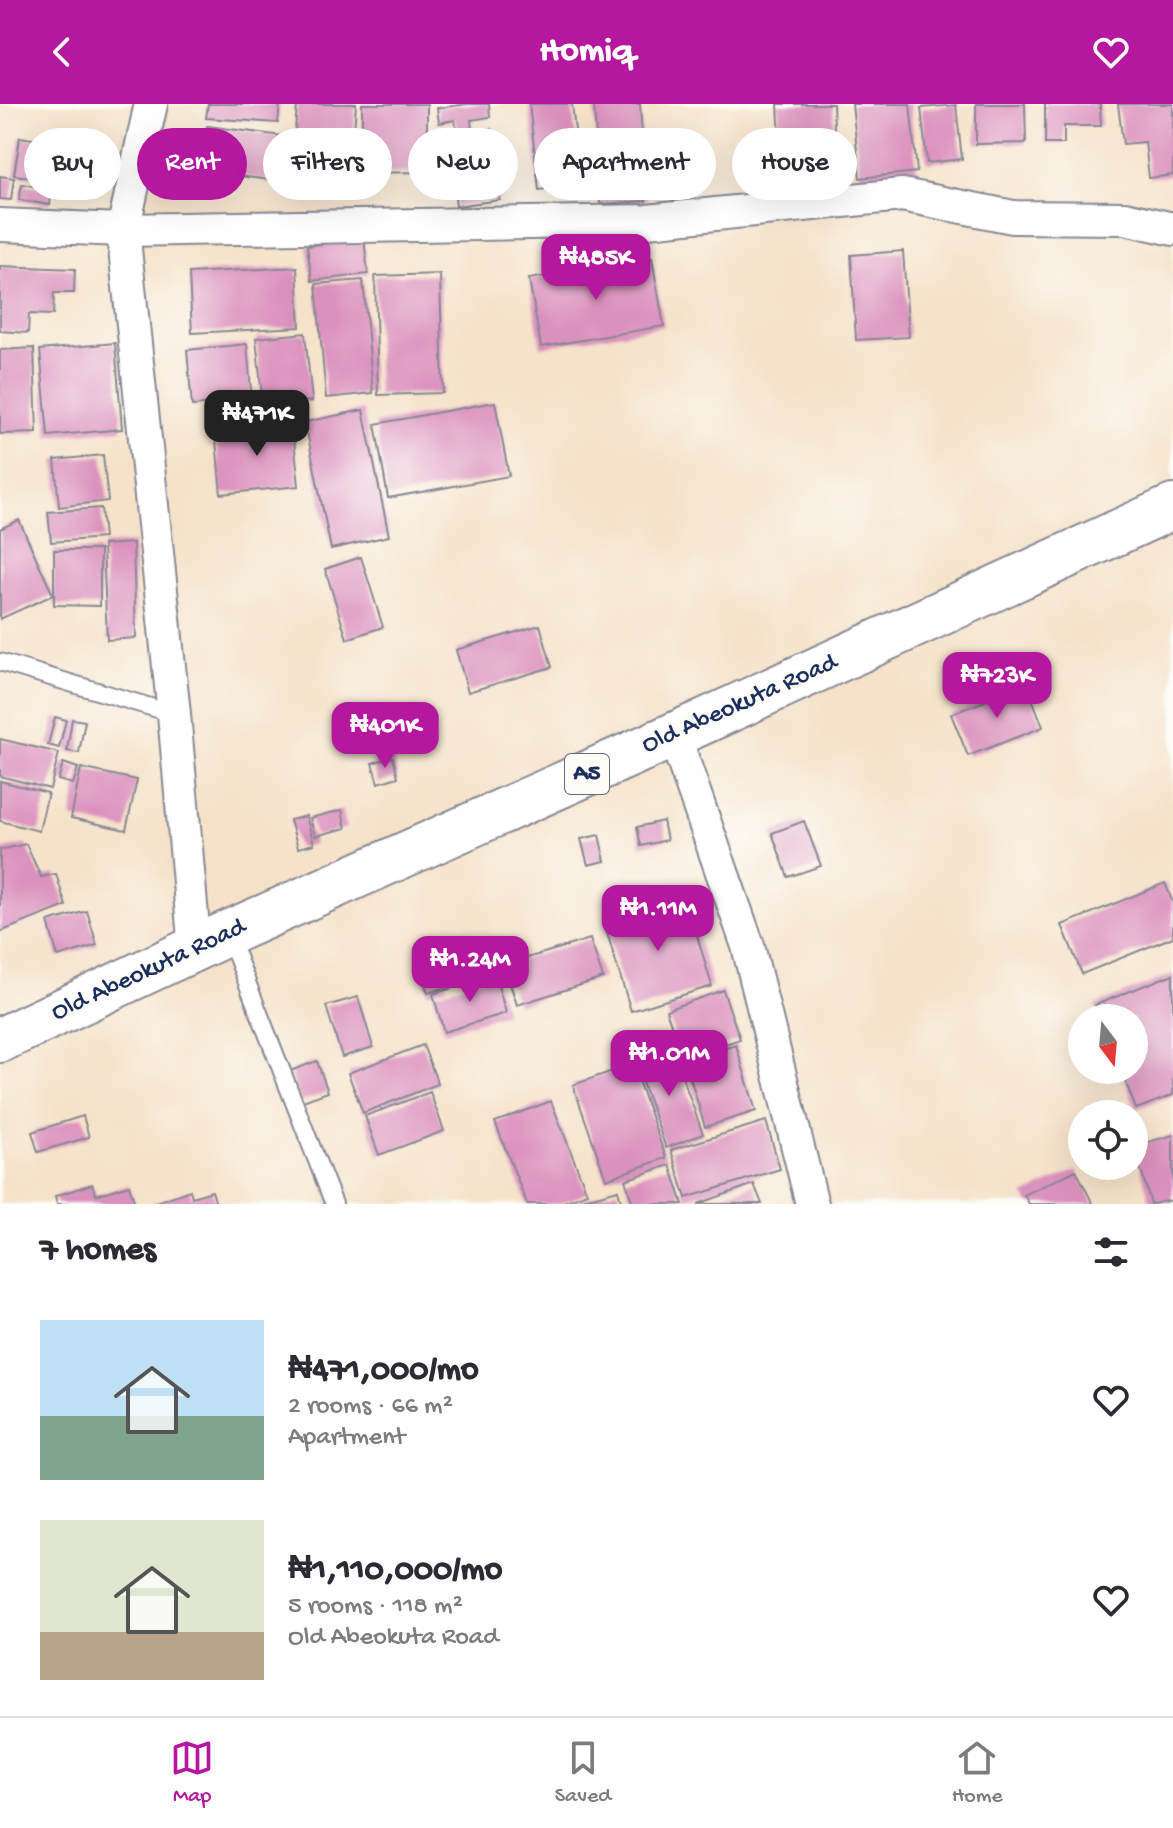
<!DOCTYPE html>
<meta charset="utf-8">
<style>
:root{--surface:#fff;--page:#f2f2f3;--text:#2b2b33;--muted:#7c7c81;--line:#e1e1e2;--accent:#b5179e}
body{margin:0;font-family:"Gochi Hand",sans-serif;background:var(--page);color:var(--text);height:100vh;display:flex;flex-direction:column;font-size:30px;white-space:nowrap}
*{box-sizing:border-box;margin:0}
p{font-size:26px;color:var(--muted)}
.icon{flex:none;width:44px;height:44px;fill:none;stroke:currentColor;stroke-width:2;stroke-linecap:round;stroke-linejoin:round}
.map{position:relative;height:1100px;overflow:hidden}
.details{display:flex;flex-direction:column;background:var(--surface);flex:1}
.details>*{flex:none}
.top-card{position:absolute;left:24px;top:24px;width:1126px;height:72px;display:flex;gap:16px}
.needle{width:52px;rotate:164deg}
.buttons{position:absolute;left:1068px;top:900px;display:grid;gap:16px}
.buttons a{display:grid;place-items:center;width:80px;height:80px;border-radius:50%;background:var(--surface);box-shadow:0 8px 32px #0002;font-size:40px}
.price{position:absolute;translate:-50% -68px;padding:0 18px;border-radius:16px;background:var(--accent);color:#fff;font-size:26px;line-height:52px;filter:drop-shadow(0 2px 4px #0008)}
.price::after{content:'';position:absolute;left:50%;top:48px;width:24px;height:18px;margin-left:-12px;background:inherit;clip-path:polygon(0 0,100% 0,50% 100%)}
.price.active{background:#222;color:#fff}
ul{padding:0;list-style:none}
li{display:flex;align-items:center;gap:24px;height:200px;padding:0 40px}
li span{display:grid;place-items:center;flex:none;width:224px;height:160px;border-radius:0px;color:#555}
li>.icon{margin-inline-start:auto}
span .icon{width:96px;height:96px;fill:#fffc;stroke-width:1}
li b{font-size:34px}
h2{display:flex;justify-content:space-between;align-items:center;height:96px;padding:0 40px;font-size:34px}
.pill{padding:0 28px;border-radius:36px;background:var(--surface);box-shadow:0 8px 32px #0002;font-size:28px;line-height:72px}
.pill.active{background:var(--accent);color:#fff}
header{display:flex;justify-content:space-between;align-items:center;height:104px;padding:0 40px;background:var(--accent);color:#fff;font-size:36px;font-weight:800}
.dock{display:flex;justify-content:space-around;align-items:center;height:112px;border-top:2px solid var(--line);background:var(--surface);font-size:22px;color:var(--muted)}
.dock a{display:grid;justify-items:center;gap:4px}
.dock .active{color:var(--accent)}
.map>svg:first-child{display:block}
.building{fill:#db91be}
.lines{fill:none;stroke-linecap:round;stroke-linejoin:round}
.service-casing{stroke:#888894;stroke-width:20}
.minor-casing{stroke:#888894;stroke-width:36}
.trunk-casing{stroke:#888894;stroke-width:48}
.service{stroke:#fff;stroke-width:16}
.minor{stroke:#fff;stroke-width:32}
.trunk{stroke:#fff;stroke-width:44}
.labels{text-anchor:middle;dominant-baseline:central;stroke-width:6;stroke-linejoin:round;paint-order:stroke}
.shield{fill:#fdfcf7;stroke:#5f6c8c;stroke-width:2}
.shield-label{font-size:24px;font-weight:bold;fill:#1b2f5e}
.street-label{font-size:26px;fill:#1b2f5e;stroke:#fdfcf7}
</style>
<header><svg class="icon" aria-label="back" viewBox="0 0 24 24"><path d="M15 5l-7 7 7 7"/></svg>Homiq<svg class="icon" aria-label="heart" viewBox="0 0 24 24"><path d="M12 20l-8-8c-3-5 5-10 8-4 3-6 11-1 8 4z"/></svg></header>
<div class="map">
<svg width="1173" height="1100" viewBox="0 0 1173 1100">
<rect width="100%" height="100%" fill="#fdfcf7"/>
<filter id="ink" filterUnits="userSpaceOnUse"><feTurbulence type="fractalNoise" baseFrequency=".0125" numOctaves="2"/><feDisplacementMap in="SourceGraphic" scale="16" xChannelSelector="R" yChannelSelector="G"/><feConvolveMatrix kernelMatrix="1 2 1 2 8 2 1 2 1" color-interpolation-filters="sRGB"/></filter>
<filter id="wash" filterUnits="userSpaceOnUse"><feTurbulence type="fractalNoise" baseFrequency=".006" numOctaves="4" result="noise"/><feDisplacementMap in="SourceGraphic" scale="32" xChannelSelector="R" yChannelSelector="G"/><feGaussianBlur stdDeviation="1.8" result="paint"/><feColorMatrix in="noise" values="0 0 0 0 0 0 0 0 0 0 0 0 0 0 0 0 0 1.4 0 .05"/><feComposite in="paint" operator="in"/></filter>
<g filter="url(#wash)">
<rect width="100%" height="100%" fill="#f5e2c9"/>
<g id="blocks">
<!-- building -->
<g class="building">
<polygon points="208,0 280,0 278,19 206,14"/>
<polygon points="297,0 356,0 351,73 292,69"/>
<polygon points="362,0 427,0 427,68 362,69"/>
<polygon points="468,0 489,0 490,13 471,16 472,28 491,25 500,96 456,102 447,31 457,30 455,16 439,19 437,4"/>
<polygon points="529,0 572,0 581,81 539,86"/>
<polygon points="594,0 640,0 646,97 600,100"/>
<polygon points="778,0 833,0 836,70 782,73"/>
<polygon points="852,0 910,0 917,68 860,74"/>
<polygon points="976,0 1025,0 1026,39 976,40"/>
<polygon points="1045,0 1100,0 1101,22 1064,22 1064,40 1045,40"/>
<polygon points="1118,0 1173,0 1173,71 1149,74 1145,38 1123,40"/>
<polygon points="956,1 962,55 927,59 921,4"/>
<polygon points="207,22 283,32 277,77 201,67"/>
<polygon points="20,33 98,45 92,82 14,71"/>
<polygon points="0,72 14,74 11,96 0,95"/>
<polygon points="22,80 52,85 50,101 19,96"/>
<polygon points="364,134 368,170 312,177 307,142"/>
<polygon points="903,147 909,233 856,236 851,151"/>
<polygon points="652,154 664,222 541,243 529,175"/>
<polygon points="0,162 75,165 74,189 54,189 53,211 29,210 28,229 0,227"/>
<polygon points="297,163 300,223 192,229 189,169"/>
<polygon points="440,170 443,289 378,291 375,172"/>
<polygon points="363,176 373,289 326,294 316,180"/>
<polygon points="305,229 312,297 263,302 256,234"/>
<polygon points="115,239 122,325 48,332 40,246"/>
<polygon points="247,240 252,297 192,302 187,246"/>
<polygon points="34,244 37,329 0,330 0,246"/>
<polygon points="495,298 509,372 388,394 375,320"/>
<polygon points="363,306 389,432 331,445 305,318"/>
<polygon points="292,317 299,382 221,390 215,325"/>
<polygon points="103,351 108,397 59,403 55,356"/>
<polygon points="101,404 104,434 51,438 48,408"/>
<polygon points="19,416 53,491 0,515 0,425"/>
<polygon points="133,439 136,534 107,536 103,441"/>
<polygon points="54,446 100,446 100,502 54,501"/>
<polygon points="361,453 383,523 347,535 325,465"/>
<polygon points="540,521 552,563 468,588 456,546"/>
<polygon points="1027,581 1043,623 968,652 951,610"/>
<polygon points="55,613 66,616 59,644 48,641"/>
<polygon points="72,615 85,617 79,649 67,647"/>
<polygon points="0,635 59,649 50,685 0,672"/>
<polygon points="393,653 398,673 378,679 372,659"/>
<polygon points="63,659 78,664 73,680 58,676"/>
<polygon points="81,664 137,676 126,726 71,714"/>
<polygon points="0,677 48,689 39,727 0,717"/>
<polygon points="342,706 346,724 315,732 310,714"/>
<polygon points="306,712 314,740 298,744 290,716"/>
<polygon points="663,717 667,736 641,742 637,723"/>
<polygon points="804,717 821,762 788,773 772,729"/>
<polygon points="599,731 605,757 588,761 581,735"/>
<polygon points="26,740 41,773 56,770 66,802 0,828 0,746"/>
<polygon points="1165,779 1173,799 1173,833 1082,870 1062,821"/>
<polygon points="685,791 712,882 631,907 603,816"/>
<polygon points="87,807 97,841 58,853 48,818"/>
<polygon points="590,835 603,874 517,901 504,861"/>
<polygon points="438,853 447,883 428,889 418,859"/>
<polygon points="1173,870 1173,991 1136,1005 1121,966 1134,966 1134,914 1101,914 1095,901"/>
<polygon points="495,871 506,909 444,928 433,890"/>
<polygon points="723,886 740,935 683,955 666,906"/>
<polygon points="358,893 373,943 342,953 326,902"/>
<polygon points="423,941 438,980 363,1009 348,969"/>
<polygon points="736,941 756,1007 705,1023 685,957"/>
<polygon points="672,945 703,1030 666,1044 635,959"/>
<polygon points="317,957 328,988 300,998 290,967"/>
<polygon points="632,960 666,1054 606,1075 573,981"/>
<polygon points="430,988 444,1027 379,1051 365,1012"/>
<polygon points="551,997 587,1089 559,1100 527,1100 495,1018"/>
<polygon points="83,1012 89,1033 38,1048 32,1028"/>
<polygon points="766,1017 780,1065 686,1094 671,1046"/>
<polygon points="1173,1031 1173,1096 1151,1100 1134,1042"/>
<polygon points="670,1061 683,1100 633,1100 625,1076"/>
<polygon points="1076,1066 1093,1100 1029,1100 1024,1091"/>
<polygon points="92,1080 96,1091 129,1081 135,1100 57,1100 55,1092"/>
<polygon points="754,1080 762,1100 698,1100"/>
<polygon points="190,1086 192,1093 212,1087 216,1100 151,1100"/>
<polygon points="618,1086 622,1100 582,1100 581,1096"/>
</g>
</g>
</g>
<g filter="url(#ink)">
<use href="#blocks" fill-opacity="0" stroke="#888894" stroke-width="2"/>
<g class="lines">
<defs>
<g id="service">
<polyline points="0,558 174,610"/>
<polyline points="228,830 334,1100"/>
</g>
<g id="minor">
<polyline points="151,0 123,126 174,610 195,846"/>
<polyline points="0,121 123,126 647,117 902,91 1013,113 1125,114 1173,125"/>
<polyline points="674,631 748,842 812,1100"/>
</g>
<polyline id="trunk" points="0,936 228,829 674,631 1173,403"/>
</defs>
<!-- service casing -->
<use href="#service" class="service-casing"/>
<!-- minor casing -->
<use href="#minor" class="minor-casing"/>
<!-- trunk casing -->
<use href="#trunk" class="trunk-casing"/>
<!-- service -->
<use href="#service" class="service"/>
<!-- minor -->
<use href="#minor" class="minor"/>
<!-- trunk -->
<use href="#trunk" class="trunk"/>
</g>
</g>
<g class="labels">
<!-- shield labels -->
<rect class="shield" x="565" y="650" width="44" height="40" rx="6"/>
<g class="shield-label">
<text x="587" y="670">A5</text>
</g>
<!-- street labels -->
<g class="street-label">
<text transform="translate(740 601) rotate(-24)">Old Abeokuta Road</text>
<text transform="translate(149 867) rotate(-25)">Old Abeokuta Road</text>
</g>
</g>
</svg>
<div class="buttons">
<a><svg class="needle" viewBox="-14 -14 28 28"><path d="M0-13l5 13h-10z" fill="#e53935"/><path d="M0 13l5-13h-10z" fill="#7c7c81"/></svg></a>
<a><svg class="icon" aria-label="locate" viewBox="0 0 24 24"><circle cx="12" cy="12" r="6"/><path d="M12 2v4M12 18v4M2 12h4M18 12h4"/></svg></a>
</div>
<b class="price" style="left:596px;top:198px">₦485K</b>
<b class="price active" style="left:257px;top:354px">₦471K</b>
<b class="price" style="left:997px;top:616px">₦723K</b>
<b class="price" style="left:385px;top:666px">₦401K</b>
<b class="price" style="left:658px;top:849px">₦1.11M</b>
<b class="price" style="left:470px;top:900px">₦1.24M</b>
<b class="price" style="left:669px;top:994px">₦1.01M</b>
<div class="top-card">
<a class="pill">Buy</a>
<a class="pill active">Rent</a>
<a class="pill">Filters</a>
<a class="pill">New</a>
<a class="pill">Apartment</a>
<a class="pill">House</a>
</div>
</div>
<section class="details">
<h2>7 homes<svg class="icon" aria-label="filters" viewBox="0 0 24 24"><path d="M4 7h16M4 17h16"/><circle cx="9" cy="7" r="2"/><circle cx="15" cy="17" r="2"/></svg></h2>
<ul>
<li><span style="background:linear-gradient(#bfe0f5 60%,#7fa58c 0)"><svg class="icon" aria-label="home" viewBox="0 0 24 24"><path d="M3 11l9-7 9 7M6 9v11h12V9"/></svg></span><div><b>₦471,000/mo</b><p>2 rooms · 66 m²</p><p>Apartment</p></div><svg class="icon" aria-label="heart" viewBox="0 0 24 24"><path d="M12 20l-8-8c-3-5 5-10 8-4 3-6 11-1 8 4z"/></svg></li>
<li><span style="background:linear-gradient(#dfe7d0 70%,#b9a48a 0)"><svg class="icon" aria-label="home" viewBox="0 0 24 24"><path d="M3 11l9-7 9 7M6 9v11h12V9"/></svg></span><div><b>₦1,110,000/mo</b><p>5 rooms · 118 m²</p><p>Old Abeokuta Road</p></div><svg class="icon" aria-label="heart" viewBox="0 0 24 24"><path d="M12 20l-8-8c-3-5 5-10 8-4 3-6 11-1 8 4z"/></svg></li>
</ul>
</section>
<nav class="dock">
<a class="active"><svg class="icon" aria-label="map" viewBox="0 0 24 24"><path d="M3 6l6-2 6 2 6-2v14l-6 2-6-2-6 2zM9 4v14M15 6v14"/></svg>Map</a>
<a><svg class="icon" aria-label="saved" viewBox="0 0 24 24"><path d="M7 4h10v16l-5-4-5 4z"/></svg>Saved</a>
<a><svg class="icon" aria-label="home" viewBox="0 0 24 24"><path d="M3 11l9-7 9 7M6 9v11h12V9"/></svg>Home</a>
</nav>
